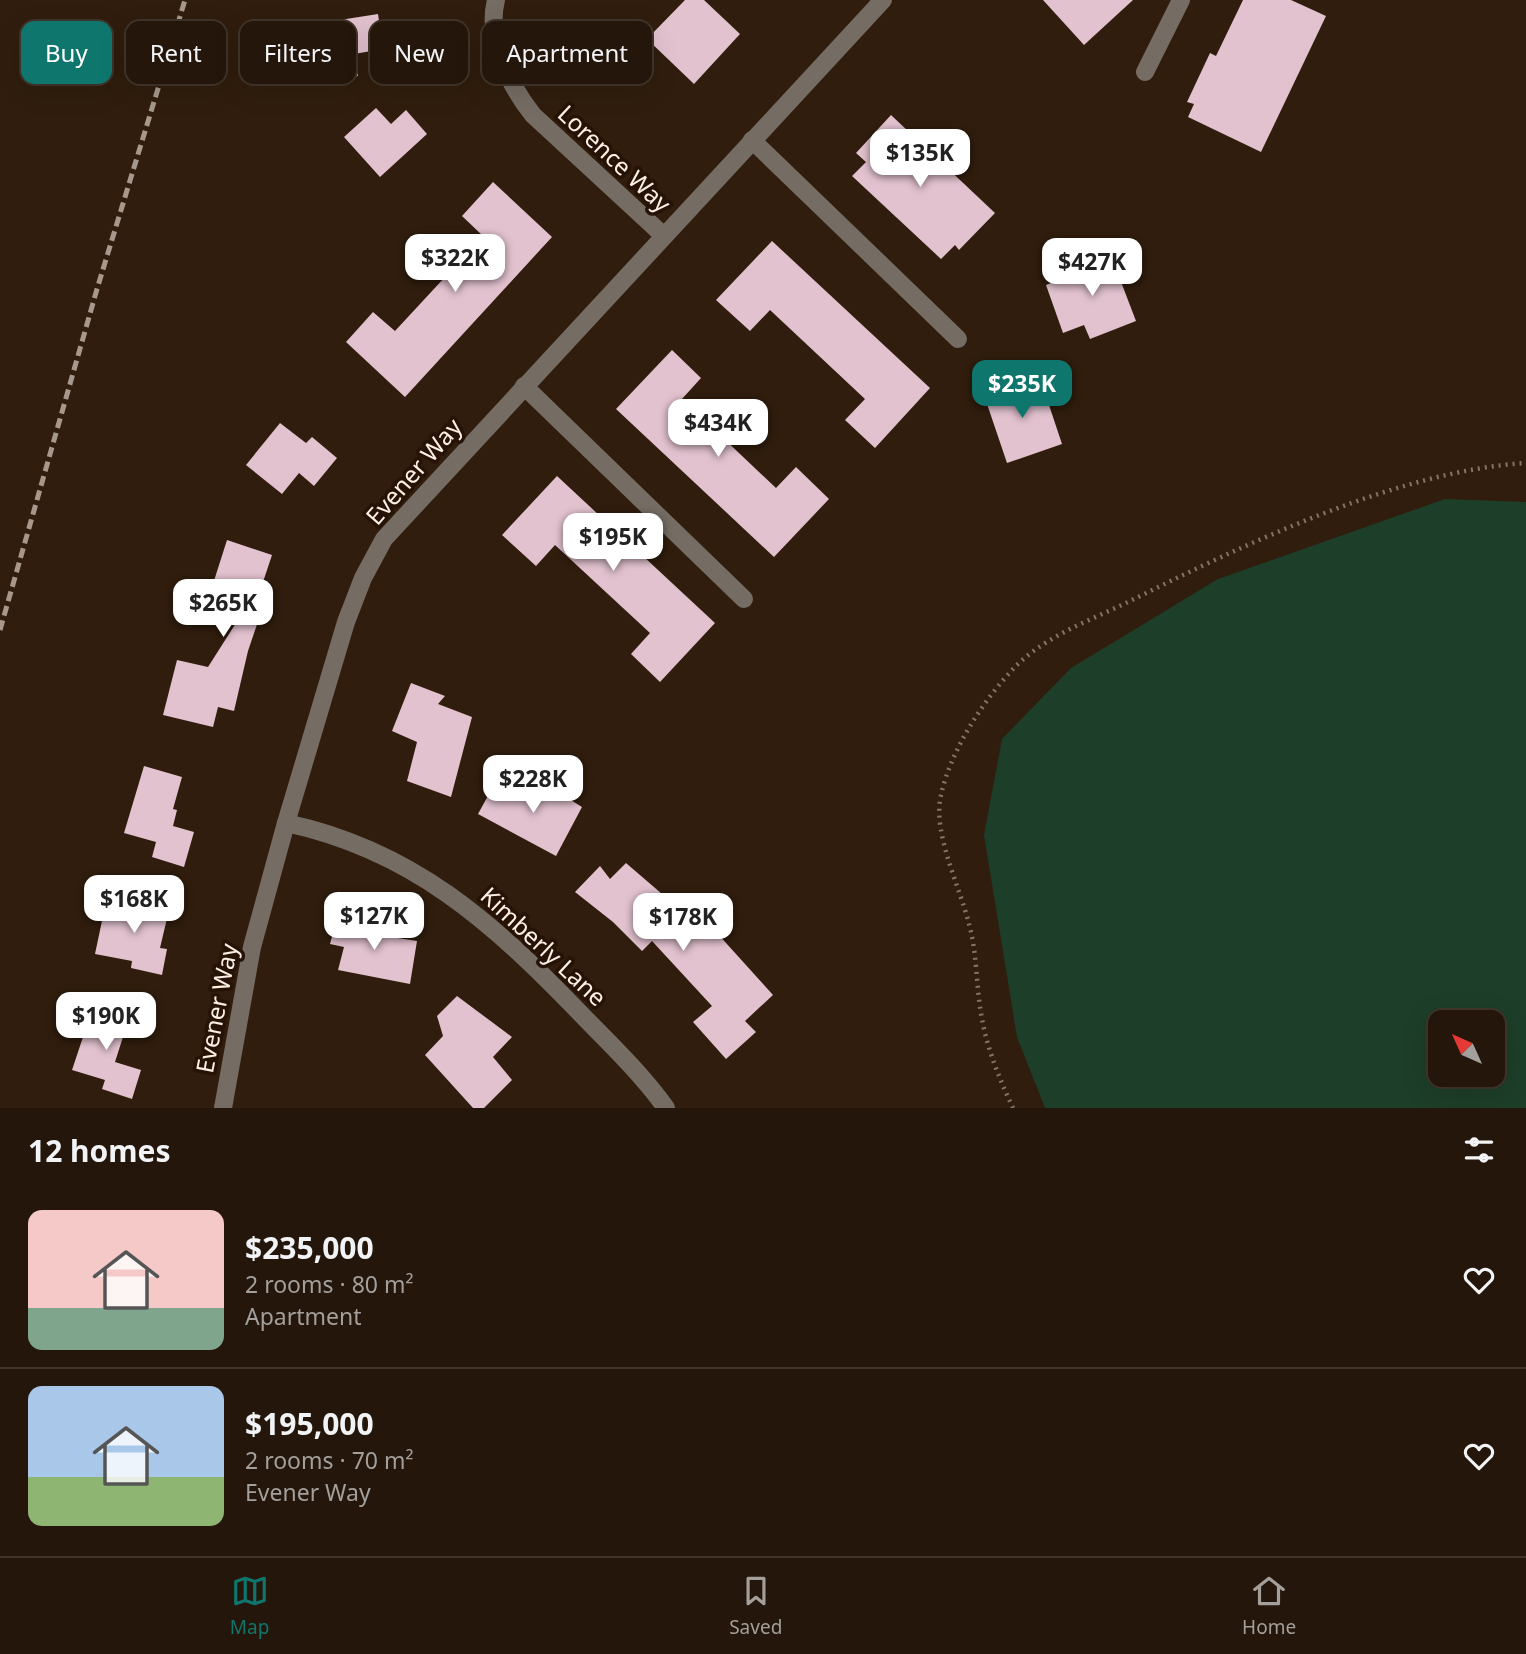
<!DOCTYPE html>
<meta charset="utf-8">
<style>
:root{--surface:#24160a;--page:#2c1f13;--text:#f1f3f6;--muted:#a39f9c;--line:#41352b;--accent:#0f766e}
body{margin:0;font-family:"Noto Sans",sans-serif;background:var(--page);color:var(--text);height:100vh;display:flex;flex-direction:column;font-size:26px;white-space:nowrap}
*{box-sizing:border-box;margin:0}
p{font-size:23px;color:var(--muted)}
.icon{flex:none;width:38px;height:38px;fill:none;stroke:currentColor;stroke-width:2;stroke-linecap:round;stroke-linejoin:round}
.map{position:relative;height:1108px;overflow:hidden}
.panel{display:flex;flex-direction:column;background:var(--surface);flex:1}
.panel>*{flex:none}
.hud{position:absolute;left:21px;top:21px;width:700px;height:63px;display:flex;gap:14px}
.needle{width:46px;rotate:315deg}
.tools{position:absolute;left:1428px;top:1010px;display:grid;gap:14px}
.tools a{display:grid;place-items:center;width:77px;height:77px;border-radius:14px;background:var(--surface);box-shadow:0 7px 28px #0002,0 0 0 2px var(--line);font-size:35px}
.price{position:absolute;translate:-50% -60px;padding:0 16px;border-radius:14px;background:#fff;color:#222;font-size:23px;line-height:46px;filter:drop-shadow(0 2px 4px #0008)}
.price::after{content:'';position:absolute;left:50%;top:42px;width:21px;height:16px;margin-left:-10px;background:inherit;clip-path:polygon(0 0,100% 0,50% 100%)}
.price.on{background:var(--accent);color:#fff}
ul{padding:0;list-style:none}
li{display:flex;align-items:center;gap:21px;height:175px;padding:0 28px}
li+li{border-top:2px solid var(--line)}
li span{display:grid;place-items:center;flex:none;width:196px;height:140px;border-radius:14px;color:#555}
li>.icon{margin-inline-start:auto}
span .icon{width:84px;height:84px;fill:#fffc;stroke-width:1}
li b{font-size:30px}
h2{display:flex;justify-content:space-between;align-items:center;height:84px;padding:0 28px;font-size:30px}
.pill{padding:0 24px;border-radius:14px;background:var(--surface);box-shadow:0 7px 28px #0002,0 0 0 2px var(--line);font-size:24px;line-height:63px}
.pill.on{background:var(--accent);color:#fff}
.dock{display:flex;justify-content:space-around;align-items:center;height:98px;border-top:2px solid var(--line);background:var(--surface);font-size:19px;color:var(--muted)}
.dock a{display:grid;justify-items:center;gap:4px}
.dock .on{color:var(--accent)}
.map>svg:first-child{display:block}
.green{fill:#1d3e29;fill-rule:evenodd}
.building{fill:#e2c2cf}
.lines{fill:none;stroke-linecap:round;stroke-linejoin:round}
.path{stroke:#847466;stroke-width:4.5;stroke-dasharray:2 5;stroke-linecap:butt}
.minor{stroke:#756d63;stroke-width:18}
.rail{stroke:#a7988b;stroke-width:5;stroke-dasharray:10 5;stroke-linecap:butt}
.labels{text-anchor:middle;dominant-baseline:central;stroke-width:7;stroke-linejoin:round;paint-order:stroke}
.street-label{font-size:24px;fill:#fcefe5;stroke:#261305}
</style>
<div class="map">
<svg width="1526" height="1108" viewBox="0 0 1526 1108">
<rect width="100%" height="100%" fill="#301d0d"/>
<!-- green -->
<path class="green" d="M1445 499 1526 502V1108H1045L1017 1037 984 835 1002 739 1071 668 1218 579ZM1440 1022H1493V1074H1440Z"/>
<!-- building -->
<g class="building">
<polygon points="685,0 704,0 740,34 694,84 647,39"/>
<polygon points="1043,0 1133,0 1084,45"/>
<polygon points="1243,0 1291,0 1326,16 1261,152 1188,117 1194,104 1187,102 1210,53 1216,56"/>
<polygon points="378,14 383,49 354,54 358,76 317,82 308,25"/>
<polygon points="376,108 391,124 406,110 427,134 380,177 344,137"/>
<polygon points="891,115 995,213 959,250 955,245 941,259 852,176 866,162 856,153"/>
<polygon points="493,182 552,237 405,397 346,342 373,312 395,331 483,236 462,216"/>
<polygon points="772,241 930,388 875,448 845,420 865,399 770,310 750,331 716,300"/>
<polygon points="1110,253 1136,321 1090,339 1084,325 1063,333 1046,285 1066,277 1064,271"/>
<polygon points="672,350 701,378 682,399 776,488 796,467 829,499 774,557 616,409"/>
<polygon points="1032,377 1039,399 1046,396 1062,444 1007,463 984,395"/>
<polygon points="280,423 306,443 312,437 337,458 314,486 299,473 282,494 246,465"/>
<polygon points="557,476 715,623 660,682 631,654 650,633 555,545 536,566 502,535"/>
<polygon points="227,540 272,555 263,582 270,586 248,651 234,711 218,707 213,727 163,715 177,660 208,667 236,623 207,613 215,588 212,587"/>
<polygon points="411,683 445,696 438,704 472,717 451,797 407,781 417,742 392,731"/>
<polygon points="144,766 182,777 173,809 177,810 173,826 194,832 184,867 152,857 156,842 124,833"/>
<polygon points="537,779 582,807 556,856 478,814 495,783 522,801"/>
<polygon points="626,863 712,937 717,933 773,995 745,1021 756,1032 726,1059 693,1022 712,1006 652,941 642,951 613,922 575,892 600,866 610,879"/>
<polygon points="107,897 169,910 160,948 167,949 162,975 131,968 132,961 95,954"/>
<polygon points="337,918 379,928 378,935 417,941 410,984 338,970 344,947 330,944"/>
<polygon points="457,996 512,1037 493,1057 512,1080 484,1108 473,1108 425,1055 443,1036 437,1016"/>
<polygon points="94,1004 130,1015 115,1062 141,1070 132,1099 102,1089 105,1080 72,1070"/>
</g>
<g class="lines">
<!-- path -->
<path class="path" d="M1013 1108C999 1078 986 1046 981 1013 976 984 977 952 969 924 960 887 932 832 941 795 951 750 982 702 1014 668 1045 636 1089 621 1128 602 1243 545 1397 471 1526 463"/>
<!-- minor -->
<g class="minor">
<path d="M496 0C486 39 510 86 533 115L664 236"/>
<polyline points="1145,72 1181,0"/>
<polyline points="752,140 958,339"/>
<polyline points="524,386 744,599"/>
<path d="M286 823C413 850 493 923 580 1013 610 1044 641 1073 666 1108"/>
<polyline points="223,1108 252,947 286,823 346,622 363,578 384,539 883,0"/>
</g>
<!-- rail -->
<polyline class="rail" points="0,630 97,289 185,0"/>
</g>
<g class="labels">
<!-- street labels -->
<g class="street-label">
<text transform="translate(615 158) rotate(43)">Lorence Way</text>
<text transform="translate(413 471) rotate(-49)">Evener Way</text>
<text transform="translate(544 946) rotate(43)">Kimberly Lane</text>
<text transform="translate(216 1008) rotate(-79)">Evener Way</text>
</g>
</g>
</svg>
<div class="tools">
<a><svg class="needle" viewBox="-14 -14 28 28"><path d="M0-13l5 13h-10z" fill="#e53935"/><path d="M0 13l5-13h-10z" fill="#a39f9c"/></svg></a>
</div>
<b class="price" style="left:920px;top:189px">$135K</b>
<b class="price" style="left:455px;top:294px">$322K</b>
<b class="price" style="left:1092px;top:298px">$427K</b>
<b class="price on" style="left:1022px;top:420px">$235K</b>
<b class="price" style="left:718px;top:459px">$434K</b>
<b class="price" style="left:613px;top:573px">$195K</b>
<b class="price" style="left:223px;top:639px">$265K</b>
<b class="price" style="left:533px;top:815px">$228K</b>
<b class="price" style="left:134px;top:935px">$168K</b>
<b class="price" style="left:374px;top:952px">$127K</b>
<b class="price" style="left:683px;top:953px">$178K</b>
<b class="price" style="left:106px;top:1052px">$190K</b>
<div class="hud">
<a class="pill on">Buy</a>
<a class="pill">Rent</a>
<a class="pill">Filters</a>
<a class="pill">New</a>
<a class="pill">Apartment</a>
</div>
</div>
<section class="panel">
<h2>12 homes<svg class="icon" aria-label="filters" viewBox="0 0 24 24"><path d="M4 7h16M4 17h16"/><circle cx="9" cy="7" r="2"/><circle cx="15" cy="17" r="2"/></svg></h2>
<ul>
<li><span style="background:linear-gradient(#f6c9c9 70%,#7fa58c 0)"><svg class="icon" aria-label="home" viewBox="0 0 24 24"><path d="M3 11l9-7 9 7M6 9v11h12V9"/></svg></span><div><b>$235,000</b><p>2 rooms · 80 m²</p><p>Apartment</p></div><svg class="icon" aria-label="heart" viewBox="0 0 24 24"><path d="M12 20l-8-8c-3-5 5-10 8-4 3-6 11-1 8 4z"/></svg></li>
<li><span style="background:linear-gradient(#a9c7e8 65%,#8fb573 0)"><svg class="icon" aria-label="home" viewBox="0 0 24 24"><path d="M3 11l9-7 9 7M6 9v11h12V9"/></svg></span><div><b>$195,000</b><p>2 rooms · 70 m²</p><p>Evener Way</p></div><svg class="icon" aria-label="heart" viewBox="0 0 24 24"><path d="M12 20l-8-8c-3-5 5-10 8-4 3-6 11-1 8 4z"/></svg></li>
</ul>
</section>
<nav class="dock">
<a class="on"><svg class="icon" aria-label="map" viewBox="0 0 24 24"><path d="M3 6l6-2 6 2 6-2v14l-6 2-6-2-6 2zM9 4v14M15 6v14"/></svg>Map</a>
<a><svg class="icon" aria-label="saved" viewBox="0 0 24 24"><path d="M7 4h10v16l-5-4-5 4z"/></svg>Saved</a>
<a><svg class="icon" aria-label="home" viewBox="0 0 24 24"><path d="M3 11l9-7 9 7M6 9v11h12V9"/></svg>Home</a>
</nav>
